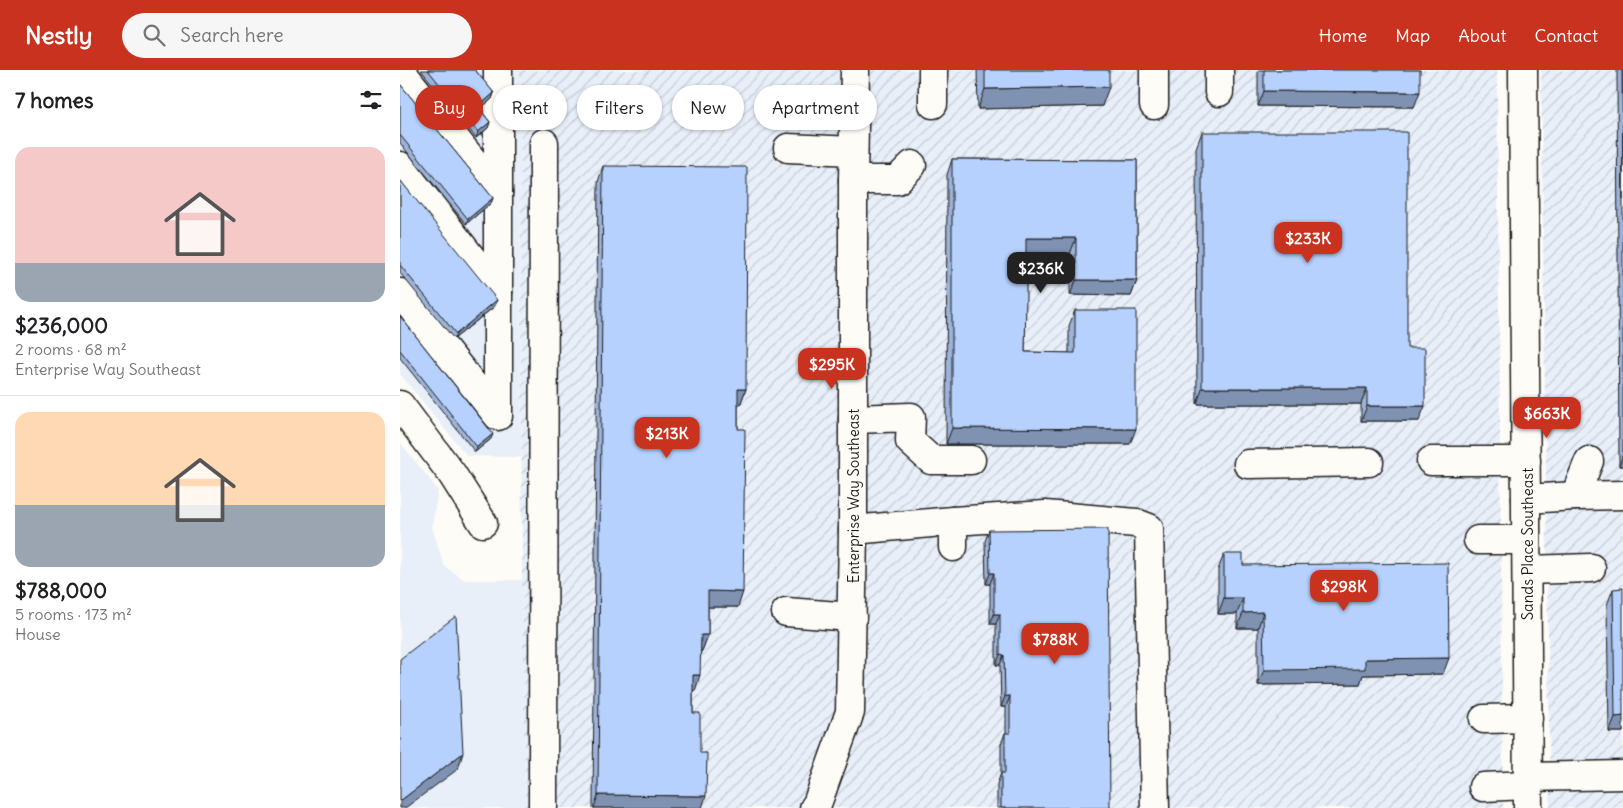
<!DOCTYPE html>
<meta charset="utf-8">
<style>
:root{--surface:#fff;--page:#f6f6f6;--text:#202124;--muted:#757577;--line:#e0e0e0;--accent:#c8321e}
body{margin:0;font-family:Delius,sans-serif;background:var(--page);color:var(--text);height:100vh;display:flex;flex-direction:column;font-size:19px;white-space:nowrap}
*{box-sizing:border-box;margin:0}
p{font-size:16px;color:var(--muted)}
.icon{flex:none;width:28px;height:28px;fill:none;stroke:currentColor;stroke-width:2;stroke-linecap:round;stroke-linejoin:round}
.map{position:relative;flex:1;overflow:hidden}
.sheet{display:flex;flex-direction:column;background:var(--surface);width:400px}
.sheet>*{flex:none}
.top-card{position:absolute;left:15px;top:15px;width:475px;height:45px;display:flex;gap:10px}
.price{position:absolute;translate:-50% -42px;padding:0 11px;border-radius:10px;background:var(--accent);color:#fff;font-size:16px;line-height:32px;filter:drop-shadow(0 1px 2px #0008)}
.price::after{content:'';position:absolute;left:50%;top:30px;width:15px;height:11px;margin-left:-8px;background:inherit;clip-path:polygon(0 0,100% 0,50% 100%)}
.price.current{background:#222;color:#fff}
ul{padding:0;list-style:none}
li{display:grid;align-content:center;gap:10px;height:265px;padding:0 15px}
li+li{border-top:1px solid var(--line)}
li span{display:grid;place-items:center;height:155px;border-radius:15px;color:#555}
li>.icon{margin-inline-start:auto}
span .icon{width:90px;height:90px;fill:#fffc;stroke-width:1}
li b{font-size:21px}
h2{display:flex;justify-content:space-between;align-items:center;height:60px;padding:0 15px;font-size:21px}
.pill{padding:0 18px;border-radius:22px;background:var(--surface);box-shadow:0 1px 4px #0004;font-size:18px;line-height:45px}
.pill.current{background:var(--accent);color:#fff}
header{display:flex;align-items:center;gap:30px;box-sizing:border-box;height:70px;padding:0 25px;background:var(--accent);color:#fff}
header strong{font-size:24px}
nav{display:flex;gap:28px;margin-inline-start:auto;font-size:18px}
.search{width:350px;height:45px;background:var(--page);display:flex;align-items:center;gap:12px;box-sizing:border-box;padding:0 18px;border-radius:28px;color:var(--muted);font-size:19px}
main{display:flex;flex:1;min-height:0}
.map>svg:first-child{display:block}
.built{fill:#e8eff9}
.industrial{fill:url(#industrial-furrows)}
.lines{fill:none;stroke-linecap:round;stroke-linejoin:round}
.minor-casing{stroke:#1c1c1c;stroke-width:31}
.minor{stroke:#fdfcf7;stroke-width:28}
.wall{fill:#9db4da;stroke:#1c1c1c}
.shaded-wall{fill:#7f92b2;stroke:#1c1c1c}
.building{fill:#b6d1fe;stroke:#1c1c1c}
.labels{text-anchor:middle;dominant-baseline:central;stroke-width:4;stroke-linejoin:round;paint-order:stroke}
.street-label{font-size:15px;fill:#1c1c1c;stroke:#fdfcf7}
</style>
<header>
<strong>Nestly</strong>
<div class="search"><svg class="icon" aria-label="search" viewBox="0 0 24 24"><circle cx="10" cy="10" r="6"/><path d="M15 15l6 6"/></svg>Search here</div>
<nav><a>Home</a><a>Map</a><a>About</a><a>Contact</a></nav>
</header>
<main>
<section class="sheet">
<h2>7 homes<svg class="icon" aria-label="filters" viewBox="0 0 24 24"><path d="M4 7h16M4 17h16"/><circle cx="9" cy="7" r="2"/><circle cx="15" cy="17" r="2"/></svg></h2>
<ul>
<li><span style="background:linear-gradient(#f6c9c9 75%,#9aa5b1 0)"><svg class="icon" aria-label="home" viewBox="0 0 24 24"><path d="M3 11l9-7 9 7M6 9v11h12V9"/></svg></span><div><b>$236,000</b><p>2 rooms · 68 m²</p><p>Enterprise Way Southeast</p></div></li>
<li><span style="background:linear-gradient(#ffd9b3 60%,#9aa5b1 0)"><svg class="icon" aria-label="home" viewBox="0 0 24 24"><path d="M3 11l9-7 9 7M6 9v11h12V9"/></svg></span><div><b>$788,000</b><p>5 rooms · 173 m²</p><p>House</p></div></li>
</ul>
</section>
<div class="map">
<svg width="1223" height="738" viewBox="0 0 1223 738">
<defs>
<pattern id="industrial-furrows" width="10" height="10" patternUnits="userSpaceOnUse" patternTransform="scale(1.25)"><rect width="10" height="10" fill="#e8eff9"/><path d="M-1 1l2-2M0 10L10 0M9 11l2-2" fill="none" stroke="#c6ccd5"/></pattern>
</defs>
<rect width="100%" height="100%" fill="#fdfcf7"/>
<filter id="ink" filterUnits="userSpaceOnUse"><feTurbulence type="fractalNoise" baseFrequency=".02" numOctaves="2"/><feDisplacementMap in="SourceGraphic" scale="10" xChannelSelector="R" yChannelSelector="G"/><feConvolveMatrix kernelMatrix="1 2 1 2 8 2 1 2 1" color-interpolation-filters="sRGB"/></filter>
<g filter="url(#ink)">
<!-- built -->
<g class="built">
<polygon points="0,0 120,0 121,387 67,386 0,304"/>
<polygon points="0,372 38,420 32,457 44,496 65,510 122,510 125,738 0,738"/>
</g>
<!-- industrial -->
<g class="industrial">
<polygon points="120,0 1097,0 1103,738 125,738 122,510"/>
<polygon points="1141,0 1223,0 1223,738 1150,738"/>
</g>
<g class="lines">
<defs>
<g id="minor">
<polyline points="0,0 98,122"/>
<polyline points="533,0 533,34"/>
<polyline points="1123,0 1128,738"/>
<polyline points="819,22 819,0"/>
<polyline points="754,35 754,0"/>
<polyline points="388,78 453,81"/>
<polyline points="0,96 98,222"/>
<polyline points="453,110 497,110 512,95"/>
<polyline points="0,223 98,346 98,0"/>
<polyline points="0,335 52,404 83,453"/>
<polyline points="453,349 511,347 510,371 531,390 571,390"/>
<polyline points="1031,391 1126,391"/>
<polyline points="848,394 969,392"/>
<polyline points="1175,426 1223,425"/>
<polyline points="1126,429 1175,426 1189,391"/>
<polyline points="453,460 553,451"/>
<polyline points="1078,470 1126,470"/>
<polyline points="553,477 553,451 645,445 736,453 749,458 755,738"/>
<polyline points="1127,500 1191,498"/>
<polyline points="386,542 452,547"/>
<polyline points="1084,649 1128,648"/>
<polyline points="1128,707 1223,705"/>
<polyline points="1083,717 1128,715"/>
<polyline points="143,738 144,73"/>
<polyline points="414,738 417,734 450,642 453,460 453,110 455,0"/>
</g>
</defs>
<!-- minor casing -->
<use href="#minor" class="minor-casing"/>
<!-- minor -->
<use href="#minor" class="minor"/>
</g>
<!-- wall -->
<g class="wall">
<polygon points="21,0 75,0 94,23 92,29 80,39 90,52 88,58 76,68"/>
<polygon points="577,0 709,0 702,36 578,39"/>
<polygon points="858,0 1020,0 1014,37 858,36"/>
<polygon points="1217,0 1223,0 1223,396 1219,396"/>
<polygon points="0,14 93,128 91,133 66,154 0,73"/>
<polygon points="802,62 1007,278 1019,351 961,351 961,334 797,334 796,78"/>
<polygon points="552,89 737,90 737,210 731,226 670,225 670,184 626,183 625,282 669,283 669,256 675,240 730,374 546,374 547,105"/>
<polygon points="203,96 346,319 340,335 338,335 338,537 308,537 308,565 302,581 301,581 295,621 293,620 293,643 300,683 302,738 193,738 198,112"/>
<polygon points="0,110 95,236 54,269 0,203"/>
<polygon points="0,246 91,369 75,382 0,288"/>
<polygon points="589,460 710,738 597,738 597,714 601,703 601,674 605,663 606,663 606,637 601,637 600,595 596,595 596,554 590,554 590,514 586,514 585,471"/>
<polygon points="824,484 843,495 1043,604 963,605 960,614 858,615 858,558 837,558 837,544 818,544 818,500"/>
<polygon points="1213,519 1223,662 1209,662 1207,535"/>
</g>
<!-- shaded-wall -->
<g class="shaded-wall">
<polygon points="709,17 702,36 578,39 585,19"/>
<polygon points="864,21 1020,22 1014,37 858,36"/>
<polygon points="94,23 92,29 76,42 78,37"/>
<polygon points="90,52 88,58 76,68 78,62"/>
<polygon points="93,128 91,133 66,154 68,149"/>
<polygon points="626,168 676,168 670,184 620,183"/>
<polygon points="676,210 737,210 731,226 670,225"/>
<polygon points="97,230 95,236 54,269 56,264"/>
<polygon points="802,318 967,318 961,334 797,334"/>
<polygon points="338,319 346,319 340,335 332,335"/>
<polygon points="967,336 1025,336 1019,351 961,351"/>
<polygon points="552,358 736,359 730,374 546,374"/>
<polygon points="93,364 91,369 75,382 77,377"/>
<polygon points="1223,384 1223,396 1219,396"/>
<polygon points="590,503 594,503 590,514 586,514"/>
<polygon points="308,521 343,522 338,537 302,537"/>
<polygon points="824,528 843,528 837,544 818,544"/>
<polygon points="863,542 858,558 837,558 843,543"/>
<polygon points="594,544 600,544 596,554 590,554"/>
<polygon points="301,565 308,565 302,581 295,581"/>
<polygon points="600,584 604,585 600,595 596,595"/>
<polygon points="1049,588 1043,604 963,605 960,614 858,615 864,600 965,589"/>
<polygon points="293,605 300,605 295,621 287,620"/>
<polygon points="605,626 610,626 606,637 601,637"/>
<polygon points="1223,646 1223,662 1209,662 1215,647"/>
<polygon points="63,683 58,699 5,738 0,738 0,731"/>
<polygon points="198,725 306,726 302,738 194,738"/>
</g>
<!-- building -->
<g class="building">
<polygon points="28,0 75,0 94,23 78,37 90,52 78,62"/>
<polygon points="585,0 709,0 709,17 585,19"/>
<polygon points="864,0 1020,0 1020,22 864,21"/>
<polygon points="1222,0 1223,0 1223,130"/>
<polygon points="0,14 93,128 68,149 0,65"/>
<polygon points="802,62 1007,62 1007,278 1025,278 1025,336 967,336 967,318 802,318"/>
<polygon points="552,89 737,90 737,210 676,210 676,168 626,168 626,226 625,282 675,283 675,240 736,240 736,359 552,358"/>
<polygon points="203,96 347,97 346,319 338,319 338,359 345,359 343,522 308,521 308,565 301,565 300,605 293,605 293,643 300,643 300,683 307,683 306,726 198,725"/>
<polygon points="0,110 97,230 56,264 0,195"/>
<polygon points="0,246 93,364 77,377 0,280"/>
<polygon points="708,459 710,738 601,738 601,703 605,703 605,663 610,663 610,626 605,626 604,585 600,584 600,544 594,544 594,503 590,503 589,460"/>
<polygon points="824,484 843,484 843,495 1048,493 1049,588 965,589 965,599 864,600 863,542 843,543 843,528 824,528"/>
<polygon points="1223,518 1223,646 1215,647 1213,519"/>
<polygon points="56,546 63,683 0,731 0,589"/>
</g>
</g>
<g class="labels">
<!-- street labels -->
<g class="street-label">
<text transform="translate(453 426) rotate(-90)">Enterprise Way Southeast</text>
<text transform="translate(1127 474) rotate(-90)">Sands Place Southeast</text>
</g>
</g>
</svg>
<b class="price" style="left:908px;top:194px">$233K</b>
<b class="price current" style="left:641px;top:224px">$236K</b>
<b class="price" style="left:432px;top:320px">$295K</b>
<b class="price" style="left:1147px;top:369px">$663K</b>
<b class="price" style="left:267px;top:389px">$213K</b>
<b class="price" style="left:944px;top:542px">$298K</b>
<b class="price" style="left:655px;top:595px">$788K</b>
<div class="top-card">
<a class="pill current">Buy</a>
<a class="pill">Rent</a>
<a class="pill">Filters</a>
<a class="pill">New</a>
<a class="pill">Apartment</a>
</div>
</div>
</main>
